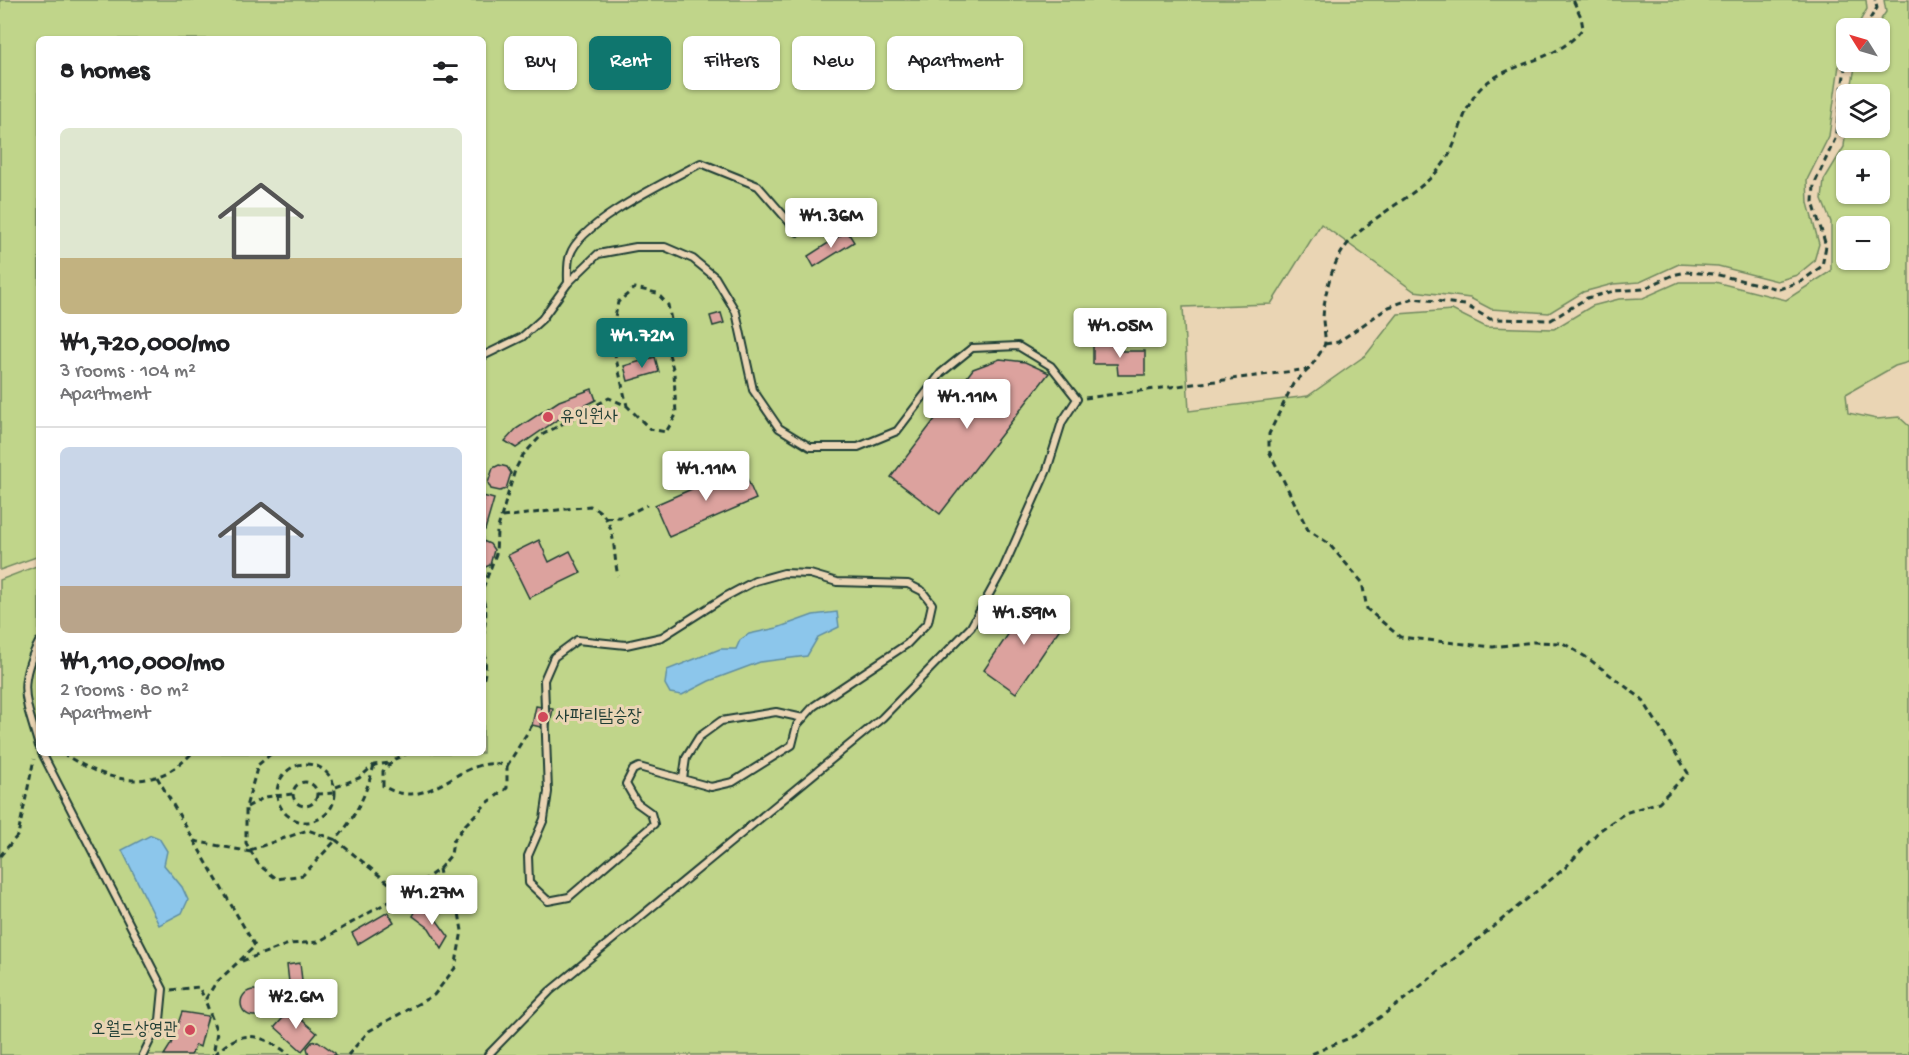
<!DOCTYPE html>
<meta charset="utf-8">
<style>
:root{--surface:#fff;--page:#f6f6f6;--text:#202124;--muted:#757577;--line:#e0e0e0;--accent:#0f766e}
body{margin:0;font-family:"Gochi Hand","Poor Story",sans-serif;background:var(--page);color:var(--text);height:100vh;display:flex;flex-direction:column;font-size:22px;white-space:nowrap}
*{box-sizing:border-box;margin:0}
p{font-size:20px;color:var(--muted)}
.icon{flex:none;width:33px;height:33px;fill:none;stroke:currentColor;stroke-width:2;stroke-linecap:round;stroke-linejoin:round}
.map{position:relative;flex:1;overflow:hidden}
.sheet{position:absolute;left:36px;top:36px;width:450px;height:720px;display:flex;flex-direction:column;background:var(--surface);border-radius:9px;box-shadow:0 2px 4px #0004}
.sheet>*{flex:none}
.hud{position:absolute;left:504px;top:36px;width:570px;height:54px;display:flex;gap:12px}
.needle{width:39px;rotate:307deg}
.buttons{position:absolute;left:1836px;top:18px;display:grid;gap:12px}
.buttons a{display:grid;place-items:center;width:54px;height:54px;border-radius:9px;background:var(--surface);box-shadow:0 2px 4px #0004;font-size:30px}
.price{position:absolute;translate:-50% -51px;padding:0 14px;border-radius:6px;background:#fff;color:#222;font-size:20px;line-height:39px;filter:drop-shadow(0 2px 3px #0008)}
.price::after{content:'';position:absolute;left:50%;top:36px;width:18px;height:14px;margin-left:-9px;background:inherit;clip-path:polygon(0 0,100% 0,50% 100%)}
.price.on{background:var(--accent);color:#fff}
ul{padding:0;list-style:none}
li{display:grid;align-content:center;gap:12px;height:318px;padding:0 24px}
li+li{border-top:2px solid var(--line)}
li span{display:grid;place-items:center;height:186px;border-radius:9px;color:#555}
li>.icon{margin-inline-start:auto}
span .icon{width:108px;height:108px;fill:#fffc;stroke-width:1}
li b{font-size:26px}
h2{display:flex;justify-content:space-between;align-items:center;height:72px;padding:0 24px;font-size:26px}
.tag{padding:0 21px;border-radius:9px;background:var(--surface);box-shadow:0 2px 4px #0004;font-size:21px;line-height:54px}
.tag.on{background:var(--accent);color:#fff}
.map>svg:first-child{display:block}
.green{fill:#c0d58a;stroke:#70895f;stroke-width:1.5;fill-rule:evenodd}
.water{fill:#8cc6eb;stroke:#608fa2;stroke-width:1.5}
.building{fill:#dca29e;stroke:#1f3d34;stroke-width:1.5}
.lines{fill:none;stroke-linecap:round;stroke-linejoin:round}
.lane-casing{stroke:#1f3d34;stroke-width:10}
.path{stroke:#1f3d34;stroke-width:3;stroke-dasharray:6 4.5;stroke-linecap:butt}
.lane{stroke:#ead5b4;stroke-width:6}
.poi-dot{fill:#d1495b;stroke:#ead5b4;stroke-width:2}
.labels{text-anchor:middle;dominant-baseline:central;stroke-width:6;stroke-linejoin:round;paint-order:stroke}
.poi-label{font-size:18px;fill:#1f3d34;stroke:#ead5b4;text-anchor:start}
</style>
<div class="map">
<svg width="1909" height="1055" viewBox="0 0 1909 1055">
<rect width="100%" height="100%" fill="#ead5b4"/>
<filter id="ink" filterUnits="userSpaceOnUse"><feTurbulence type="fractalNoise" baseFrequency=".0167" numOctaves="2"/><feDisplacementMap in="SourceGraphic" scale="12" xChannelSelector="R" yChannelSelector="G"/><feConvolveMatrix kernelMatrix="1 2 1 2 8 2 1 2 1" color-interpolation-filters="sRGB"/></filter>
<g filter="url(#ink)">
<!-- green -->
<path class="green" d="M0 0H1866L1867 9 1856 28H1846V46L1840 58 1829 136 1807 180 1808 203 1819 244 1814 261 1797 275 1777 281 1718 266 1679 264 1640 282 1613 284 1583 292 1549 313 1491 309 1470 298 1414 291 1321 224 1271 304 1183 307 1189 411 1308 396 1366 355 1398 314 1452 310 1486 327 1554 329 1592 306 1619 299 1643 298 1679 282H1715L1786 300 1831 271V222L1822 200 1824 180 1844 147 1846 126 1880 128V94H1850L1856 62H1880V28H1875L1886 12 1884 0H1909V362L1895 366 1846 394 1848 413 1877 419 1899 417 1909 426V1055H0V580L39 565V753H483V39H39V556L0 570ZM1846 160H1880V194H1846ZM1846 226H1880V260H1846Z"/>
<!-- water -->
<g class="water">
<polygon points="837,612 839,627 818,637 807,656 760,662 709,681 682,695 670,693 665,684 667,670 720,649 736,649 740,640 749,634 777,628 813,615"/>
<polygon points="151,835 159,838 167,851 164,865 182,887 188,900 182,913 159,925 122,850"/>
</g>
<!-- building -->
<g class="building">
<polygon points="847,231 854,242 814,267 808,256"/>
<polygon points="721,313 724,323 713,326 710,316"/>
<polygon points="645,322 646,335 621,338 619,325"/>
<polygon points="1093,344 1122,344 1122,351 1145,351 1145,375 1118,375 1117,364 1093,364"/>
<polygon points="655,357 659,372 628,381 624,366"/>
<polygon points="1000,359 1025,362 1049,373 940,514 891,477 973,369"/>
<polygon points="592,389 596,400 557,420 516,448 505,441 516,429 559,401"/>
<polygon points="499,465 507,467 511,473 506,489 500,491 491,489 488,483 493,468"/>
<polygon points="742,467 756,499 669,537 655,505"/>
<polygon points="483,496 494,499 485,530 483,530"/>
<polygon points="539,540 549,562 570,551 581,573 529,598 508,555"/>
<polygon points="483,541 490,544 494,550 490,565 483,568"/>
<polygon points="1032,599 1065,621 1016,693 984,670"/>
<polygon points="536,706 553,709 549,729 532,725"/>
<polygon points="419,905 435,918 449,937 442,949 429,928 413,916"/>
<polygon points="388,912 394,922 358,944 352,933"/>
<polygon points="300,963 303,989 290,991 287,965"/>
<circle cx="254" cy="1003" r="13"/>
<polygon points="290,1010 317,1033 302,1051 275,1027"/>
<polygon points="182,1012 208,1016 200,1047 196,1045 191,1055 164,1055 171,1044"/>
<polygon points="318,1041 335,1053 336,1055 309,1055 307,1048 312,1042"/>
</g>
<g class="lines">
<defs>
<g id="lane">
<path d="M568 283C568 275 567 263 570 255 580 222 670 180 701 163L758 186 798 232"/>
<polyline points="483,356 522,337 542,319 568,283 598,254 636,247 665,247 693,259 715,277 736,312 753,390 779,428 810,447 858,447 897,431 941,373 972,348 1018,346 1051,366 1077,399 1062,422 1047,470 1003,569 971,627 882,718 550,991 488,1055"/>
<polygon points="784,573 810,574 837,582 908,584 922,591 932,604 928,622 907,644 814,706 797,725 792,745 733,782 711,787 639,767 633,770 626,784 637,803 651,813 654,824 569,897 548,901 529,883 528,856 544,819 548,792 544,680 554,657 577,640 626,645 662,637 725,597 755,581"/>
<path d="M39 642C16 686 26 701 39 746"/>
<polyline points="42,753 163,989 160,1020 143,1055"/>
<polyline points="683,779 686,758 699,737 721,721 776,712 803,718"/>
</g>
</defs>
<!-- lane casing -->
<use href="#lane" class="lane-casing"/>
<!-- path -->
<g class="path">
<polyline points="1864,28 1877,8 1875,0"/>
<polyline points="1325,344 1338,342 1389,307 1414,298 1465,305 1490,319 1551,320 1587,298 1614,291 1643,289 1673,275 1686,272 1714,274 1779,289 1802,281 1822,266 1826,246 1813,202 1814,185 1835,139 1846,61"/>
<polyline points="1309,369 1293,384 1269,434 1269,451 1308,530 1328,543 1362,582 1367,609 1400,637 1493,647 1533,642 1563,643 1589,659 1642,699 1688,773 1659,802 1625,813 1599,831 1565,868 1401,1002 1354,1036 1309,1055"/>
<path d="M1085 398 1309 369C1314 362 1320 354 1324 346 1327 339 1323 327 1323 319 1324 295 1331 265 1346 246 1372 213 1423 195 1446 160 1462 135 1462 100 1489 81 1520 60 1559 60 1583 28L1581 17 1573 0"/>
<path d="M502 517 590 506C618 516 612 551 618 576"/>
<polyline points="606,518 622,517 647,505"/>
<polyline points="483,588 496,554 497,531 515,470 523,455 542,435 609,398 627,406 650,429 666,432 676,415 674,372 664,337 671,320 668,305 657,293 635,288 618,302 611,337 627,406"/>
<path d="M483 600C488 613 485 619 484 633 482 651 489 662 483 681"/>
<path d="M62 753C106 781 152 796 192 753"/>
<circle cx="306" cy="793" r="29"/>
<path d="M374 765C366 795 356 816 336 840L402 894"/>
<polyline points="507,766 532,725 536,723"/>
<polyline points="157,777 255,946 215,984 205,1000 217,1032 213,1055"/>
<circle cx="305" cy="794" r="12"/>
<polyline points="336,787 359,778 374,765 390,763"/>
<polyline points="317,794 335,793"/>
<polyline points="247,807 265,797 293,794"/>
<polyline points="194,841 251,852"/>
<polyline points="250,850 308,830 336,840 303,875 277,879 259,865 246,843 246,807 258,765 272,753"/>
<polyline points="0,856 18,835 34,759"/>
<path d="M242 961 289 944 318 942 416 886 439 869 451 855 453 841 465 825 486 804 507 788V766C461 751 431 816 383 786V771L395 759 408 753"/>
<polyline points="171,990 199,987 205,1000"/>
<path d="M215 1055C241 1026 263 1035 290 1055"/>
<polyline points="348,1055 369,1031 434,995 455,968 462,931 457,900 441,880 439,869"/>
</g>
<!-- lane -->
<use href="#lane" class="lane"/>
</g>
</g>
<!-- markers -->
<g class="poi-dot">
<circle cx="548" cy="417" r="6"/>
<circle cx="543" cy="717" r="6"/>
<circle cx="190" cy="1030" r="6"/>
</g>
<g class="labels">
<!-- poi labels -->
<g class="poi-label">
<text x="560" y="417">유인원사</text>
<text x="555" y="717">사파리탐승장</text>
<text x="178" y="1030" text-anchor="end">오월드상영관</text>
</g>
</g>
</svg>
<div class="buttons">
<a><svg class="needle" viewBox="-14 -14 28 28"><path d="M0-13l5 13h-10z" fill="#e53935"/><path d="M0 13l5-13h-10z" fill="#757577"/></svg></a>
<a><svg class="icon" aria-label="layers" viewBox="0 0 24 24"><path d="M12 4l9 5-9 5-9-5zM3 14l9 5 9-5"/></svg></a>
<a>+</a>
<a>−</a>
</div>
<b class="price" style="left:831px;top:249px">₩1.36M</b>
<b class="price" style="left:1120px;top:359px">₩1.05M</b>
<b class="price on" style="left:642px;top:369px">₩1.72M</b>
<b class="price" style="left:967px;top:430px">₩1.11M</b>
<b class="price" style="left:706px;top:502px">₩1.11M</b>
<b class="price" style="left:1024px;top:646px">₩1.59M</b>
<b class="price" style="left:432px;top:926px">₩1.27M</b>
<b class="price" style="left:296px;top:1030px">₩2.6M</b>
<div class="hud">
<a class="tag">Buy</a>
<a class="tag on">Rent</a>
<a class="tag">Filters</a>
<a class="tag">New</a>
<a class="tag">Apartment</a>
</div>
<section class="sheet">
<h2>8 homes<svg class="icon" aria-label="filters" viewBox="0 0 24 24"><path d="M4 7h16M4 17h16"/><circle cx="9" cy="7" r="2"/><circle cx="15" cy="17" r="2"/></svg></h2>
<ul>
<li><span style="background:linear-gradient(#dfe7d0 70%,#c2b280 0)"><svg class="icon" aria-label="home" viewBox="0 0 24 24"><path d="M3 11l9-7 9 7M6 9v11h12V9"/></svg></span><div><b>₩1,720,000/mo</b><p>3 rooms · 104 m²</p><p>Apartment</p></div></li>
<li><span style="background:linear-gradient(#c9d6e8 75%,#b9a48a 0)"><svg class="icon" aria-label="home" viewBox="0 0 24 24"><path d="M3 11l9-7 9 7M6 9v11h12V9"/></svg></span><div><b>₩1,110,000/mo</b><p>2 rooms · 80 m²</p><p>Apartment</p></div></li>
</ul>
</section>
</div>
